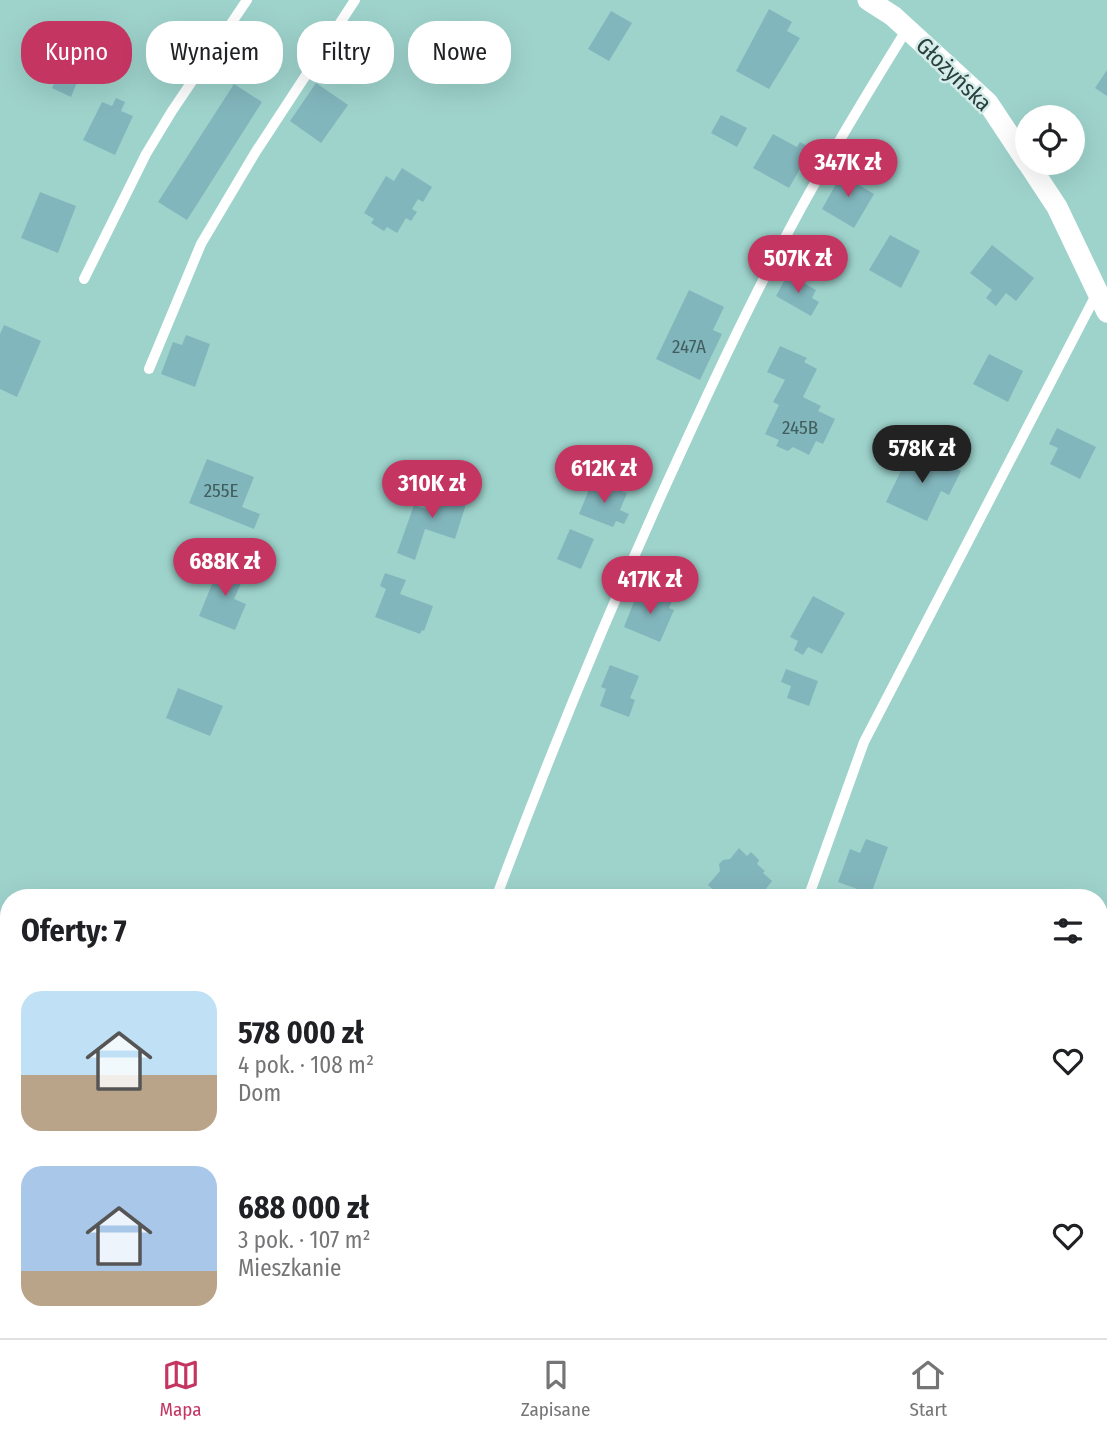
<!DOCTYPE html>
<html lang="pl">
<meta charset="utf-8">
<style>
:root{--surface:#fff;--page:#f2f2f2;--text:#202124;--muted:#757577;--line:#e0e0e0;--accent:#c43562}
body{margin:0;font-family:"Fira Sans Condensed",sans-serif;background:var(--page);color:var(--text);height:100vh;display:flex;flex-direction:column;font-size:26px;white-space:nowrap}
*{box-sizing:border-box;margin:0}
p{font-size:23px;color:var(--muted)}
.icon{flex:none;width:38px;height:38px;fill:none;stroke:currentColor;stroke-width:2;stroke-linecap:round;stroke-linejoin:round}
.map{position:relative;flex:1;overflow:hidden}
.sheet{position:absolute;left:0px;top:889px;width:1108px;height:450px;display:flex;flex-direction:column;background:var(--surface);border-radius:28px 28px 0 0;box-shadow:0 7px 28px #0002}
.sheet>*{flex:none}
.hud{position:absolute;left:21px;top:21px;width:700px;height:63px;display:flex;gap:14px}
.tools{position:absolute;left:1015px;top:105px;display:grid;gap:14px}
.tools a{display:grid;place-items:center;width:70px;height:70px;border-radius:50%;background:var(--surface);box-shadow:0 7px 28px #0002;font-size:35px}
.price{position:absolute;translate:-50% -60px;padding:0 16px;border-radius:24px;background:var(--accent);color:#fff;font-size:23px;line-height:46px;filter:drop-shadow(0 2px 4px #0008)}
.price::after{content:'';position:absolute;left:50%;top:42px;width:21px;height:16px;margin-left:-10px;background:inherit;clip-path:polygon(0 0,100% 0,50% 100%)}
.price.active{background:#222;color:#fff}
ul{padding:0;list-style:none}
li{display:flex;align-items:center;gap:21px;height:175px;padding:0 21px}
li span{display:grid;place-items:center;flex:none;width:196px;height:140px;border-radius:21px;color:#555}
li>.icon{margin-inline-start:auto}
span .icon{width:84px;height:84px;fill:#fffc;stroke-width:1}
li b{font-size:30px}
h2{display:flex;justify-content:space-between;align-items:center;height:84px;padding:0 21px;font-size:30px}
.pill{padding:0 24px;border-radius:28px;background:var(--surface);box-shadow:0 7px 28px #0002;font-size:24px;line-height:63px}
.pill.active{background:var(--accent);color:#fff}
.tabs{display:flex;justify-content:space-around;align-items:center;height:98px;border-top:2px solid var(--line);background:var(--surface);font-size:19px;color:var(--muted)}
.tabs a{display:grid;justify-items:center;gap:4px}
.tabs .active{color:var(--accent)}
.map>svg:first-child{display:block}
.green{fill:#d98093}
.building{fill:#82b6bd}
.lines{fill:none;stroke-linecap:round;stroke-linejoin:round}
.service{stroke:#fff;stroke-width:10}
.minor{stroke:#fff;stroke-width:21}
.labels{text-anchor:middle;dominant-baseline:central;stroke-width:5;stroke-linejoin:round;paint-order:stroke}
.number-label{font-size:19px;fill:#405e5d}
.street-label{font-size:23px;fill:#2a403d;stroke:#d4edea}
</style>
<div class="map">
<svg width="1107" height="1338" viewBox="0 0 1107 1338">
<rect width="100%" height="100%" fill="#9ed3cc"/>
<!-- green -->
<polygon class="green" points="532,1330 662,1330 660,1338 529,1338"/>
<!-- building -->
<g class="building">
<polygon points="769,9 792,22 787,31 800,38 769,89 736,71"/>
<polygon points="611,11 632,23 609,61 588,49"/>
<polygon points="67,56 85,63 71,97 52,88"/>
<polygon points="1107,70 1107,96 1095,88"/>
<polygon points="316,83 348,105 321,143 290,121"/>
<polygon points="234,84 262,102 187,220 158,202"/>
<polygon points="116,98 125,102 121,111 133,116 115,155 83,140 102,102 112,106"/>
<polygon points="721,115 747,128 737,147 711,133"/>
<polygon points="773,134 797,147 800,142 809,147 806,152 809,153 789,188 753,168"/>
<polygon points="402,168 432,187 423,202 418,199 412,209 417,212 411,221 406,218 397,233 387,227 384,231 371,223 374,219 364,213 386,176 394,181"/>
<polygon points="845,168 863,178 859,185 874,194 854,228 822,209"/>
<polygon points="40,192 76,206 58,253 21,238"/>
<polygon points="890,235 920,251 901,288 869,270"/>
<polygon points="992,245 1034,278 1016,301 1006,293 996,306 986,298 992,290 970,273"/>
<polygon points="788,274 816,290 812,298 819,302 811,316 776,296"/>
<polygon points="689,290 724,307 713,330 722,334 700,380 656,359"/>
<polygon points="4,325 41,341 17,397 0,389 0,334"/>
<polygon points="186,335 210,344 195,387 161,374 173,342 182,345"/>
<polygon points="780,346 807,358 804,362 817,369 803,397 821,406 818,411 835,419 823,444 816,441 809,455 793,447 788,451 776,446 779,440 765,434 779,405 773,402 785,380 767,372"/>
<polygon points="989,354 1023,371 1008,402 973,384"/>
<polygon points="1057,428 1096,447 1080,479 1050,464 1058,448 1049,444"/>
<polygon points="922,452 961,471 949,495 941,491 927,521 886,502 908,456 918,460"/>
<polygon points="207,459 254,477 242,507 260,514 254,529 189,503"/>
<polygon points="593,480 627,493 620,510 629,514 624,524 616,521 613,527 579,514"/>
<polygon points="435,483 453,488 449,499 466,504 455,539 425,529 415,560 397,553 414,505 426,509"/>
<polygon points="570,529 594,539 581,569 557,559"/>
<polygon points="221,562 246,572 234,599 246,604 235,630 199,616"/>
<polygon points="385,573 406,580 400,594 433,606 424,631 422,630 420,634 375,617 386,589 380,586"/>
<polygon points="652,590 673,599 669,608 674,610 660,642 624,627 637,594 649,599"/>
<polygon points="813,596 845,613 822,654 808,647 803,655 794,650 798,641 790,637"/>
<polygon points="610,665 639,676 630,698 635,700 629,717 600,706 606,689 601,687"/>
<polygon points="786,669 818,681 809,706 787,698 791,686 781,682"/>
<polygon points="178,688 223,706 210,736 166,718"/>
<polygon points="866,839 888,847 871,894 838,882 850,849 860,853"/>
<polygon points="739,848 747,856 751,852 759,860 757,864 765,871 763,873 772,881 759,898 723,898 708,885 720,871 719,864 723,860 730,859"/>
<polygon points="1107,1003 1107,1050 1099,1047 1099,1023"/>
<polygon points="724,1330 786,1330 784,1338 732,1338 723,1336"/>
</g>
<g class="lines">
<!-- service -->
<g class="service">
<polyline points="84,279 146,154 172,111 247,0"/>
<polyline points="149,369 201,244 255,153 355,0"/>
<path d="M496 898C548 759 604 622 665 487 706 397 747 308 794 221 829 156 868 92 907 29"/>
<polyline points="808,898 864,742 1097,293"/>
<polyline points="378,1338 381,1330"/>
<polyline points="672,1338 674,1330"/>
</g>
<!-- minor -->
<g class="minor">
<polyline points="868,0 893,16 988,103 1027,162"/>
<polyline points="1028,163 1057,207 1107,312"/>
</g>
</g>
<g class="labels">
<!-- number labels -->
<g class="number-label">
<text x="689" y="346">247A</text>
<text x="800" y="427">245B</text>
<text x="221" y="490">255E</text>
</g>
<!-- street labels -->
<g class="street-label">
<text transform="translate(954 74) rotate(44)">Głożyńska</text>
</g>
</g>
</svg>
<div class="tools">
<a><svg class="icon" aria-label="locate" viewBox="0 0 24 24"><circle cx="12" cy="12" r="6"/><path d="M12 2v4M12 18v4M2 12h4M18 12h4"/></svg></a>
</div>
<b class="price" style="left:848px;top:199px">347K zł</b>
<b class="price" style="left:798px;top:295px">507K zł</b>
<b class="price active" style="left:922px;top:485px">578K zł</b>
<b class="price" style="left:604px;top:505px">612K zł</b>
<b class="price" style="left:432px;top:520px">310K zł</b>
<b class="price" style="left:225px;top:598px">688K zł</b>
<b class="price" style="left:650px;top:616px">417K zł</b>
<div class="hud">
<a class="pill active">Kupno</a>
<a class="pill">Wynajem</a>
<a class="pill">Filtry</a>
<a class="pill">Nowe</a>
</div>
<section class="sheet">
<h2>Oferty: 7<svg class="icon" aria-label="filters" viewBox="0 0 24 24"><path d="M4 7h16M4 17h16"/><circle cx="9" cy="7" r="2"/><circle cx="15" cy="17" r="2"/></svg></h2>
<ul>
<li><span style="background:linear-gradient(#bfe0f5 60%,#b9a48a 0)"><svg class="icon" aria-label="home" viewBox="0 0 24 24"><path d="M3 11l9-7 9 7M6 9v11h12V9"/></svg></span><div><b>578 000 zł</b><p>4 pok. · 108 m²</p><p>Dom</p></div><svg class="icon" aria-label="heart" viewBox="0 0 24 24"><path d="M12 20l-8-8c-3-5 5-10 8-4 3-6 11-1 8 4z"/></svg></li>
<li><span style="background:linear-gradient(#a9c7e8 75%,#b9a48a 0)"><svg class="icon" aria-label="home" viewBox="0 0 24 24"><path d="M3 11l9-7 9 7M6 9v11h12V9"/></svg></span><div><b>688 000 zł</b><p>3 pok. · 107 m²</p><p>Mieszkanie</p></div><svg class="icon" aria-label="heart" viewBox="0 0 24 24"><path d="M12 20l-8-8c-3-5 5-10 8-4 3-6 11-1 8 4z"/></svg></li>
</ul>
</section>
</div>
<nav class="tabs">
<a class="active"><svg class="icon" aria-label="map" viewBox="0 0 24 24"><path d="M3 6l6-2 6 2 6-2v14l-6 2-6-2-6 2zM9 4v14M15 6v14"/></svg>Mapa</a>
<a><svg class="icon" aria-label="saved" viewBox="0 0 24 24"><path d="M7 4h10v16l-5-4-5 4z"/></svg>Zapisane</a>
<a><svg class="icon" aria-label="home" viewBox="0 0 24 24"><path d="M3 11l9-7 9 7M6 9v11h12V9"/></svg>Start</a>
</nav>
